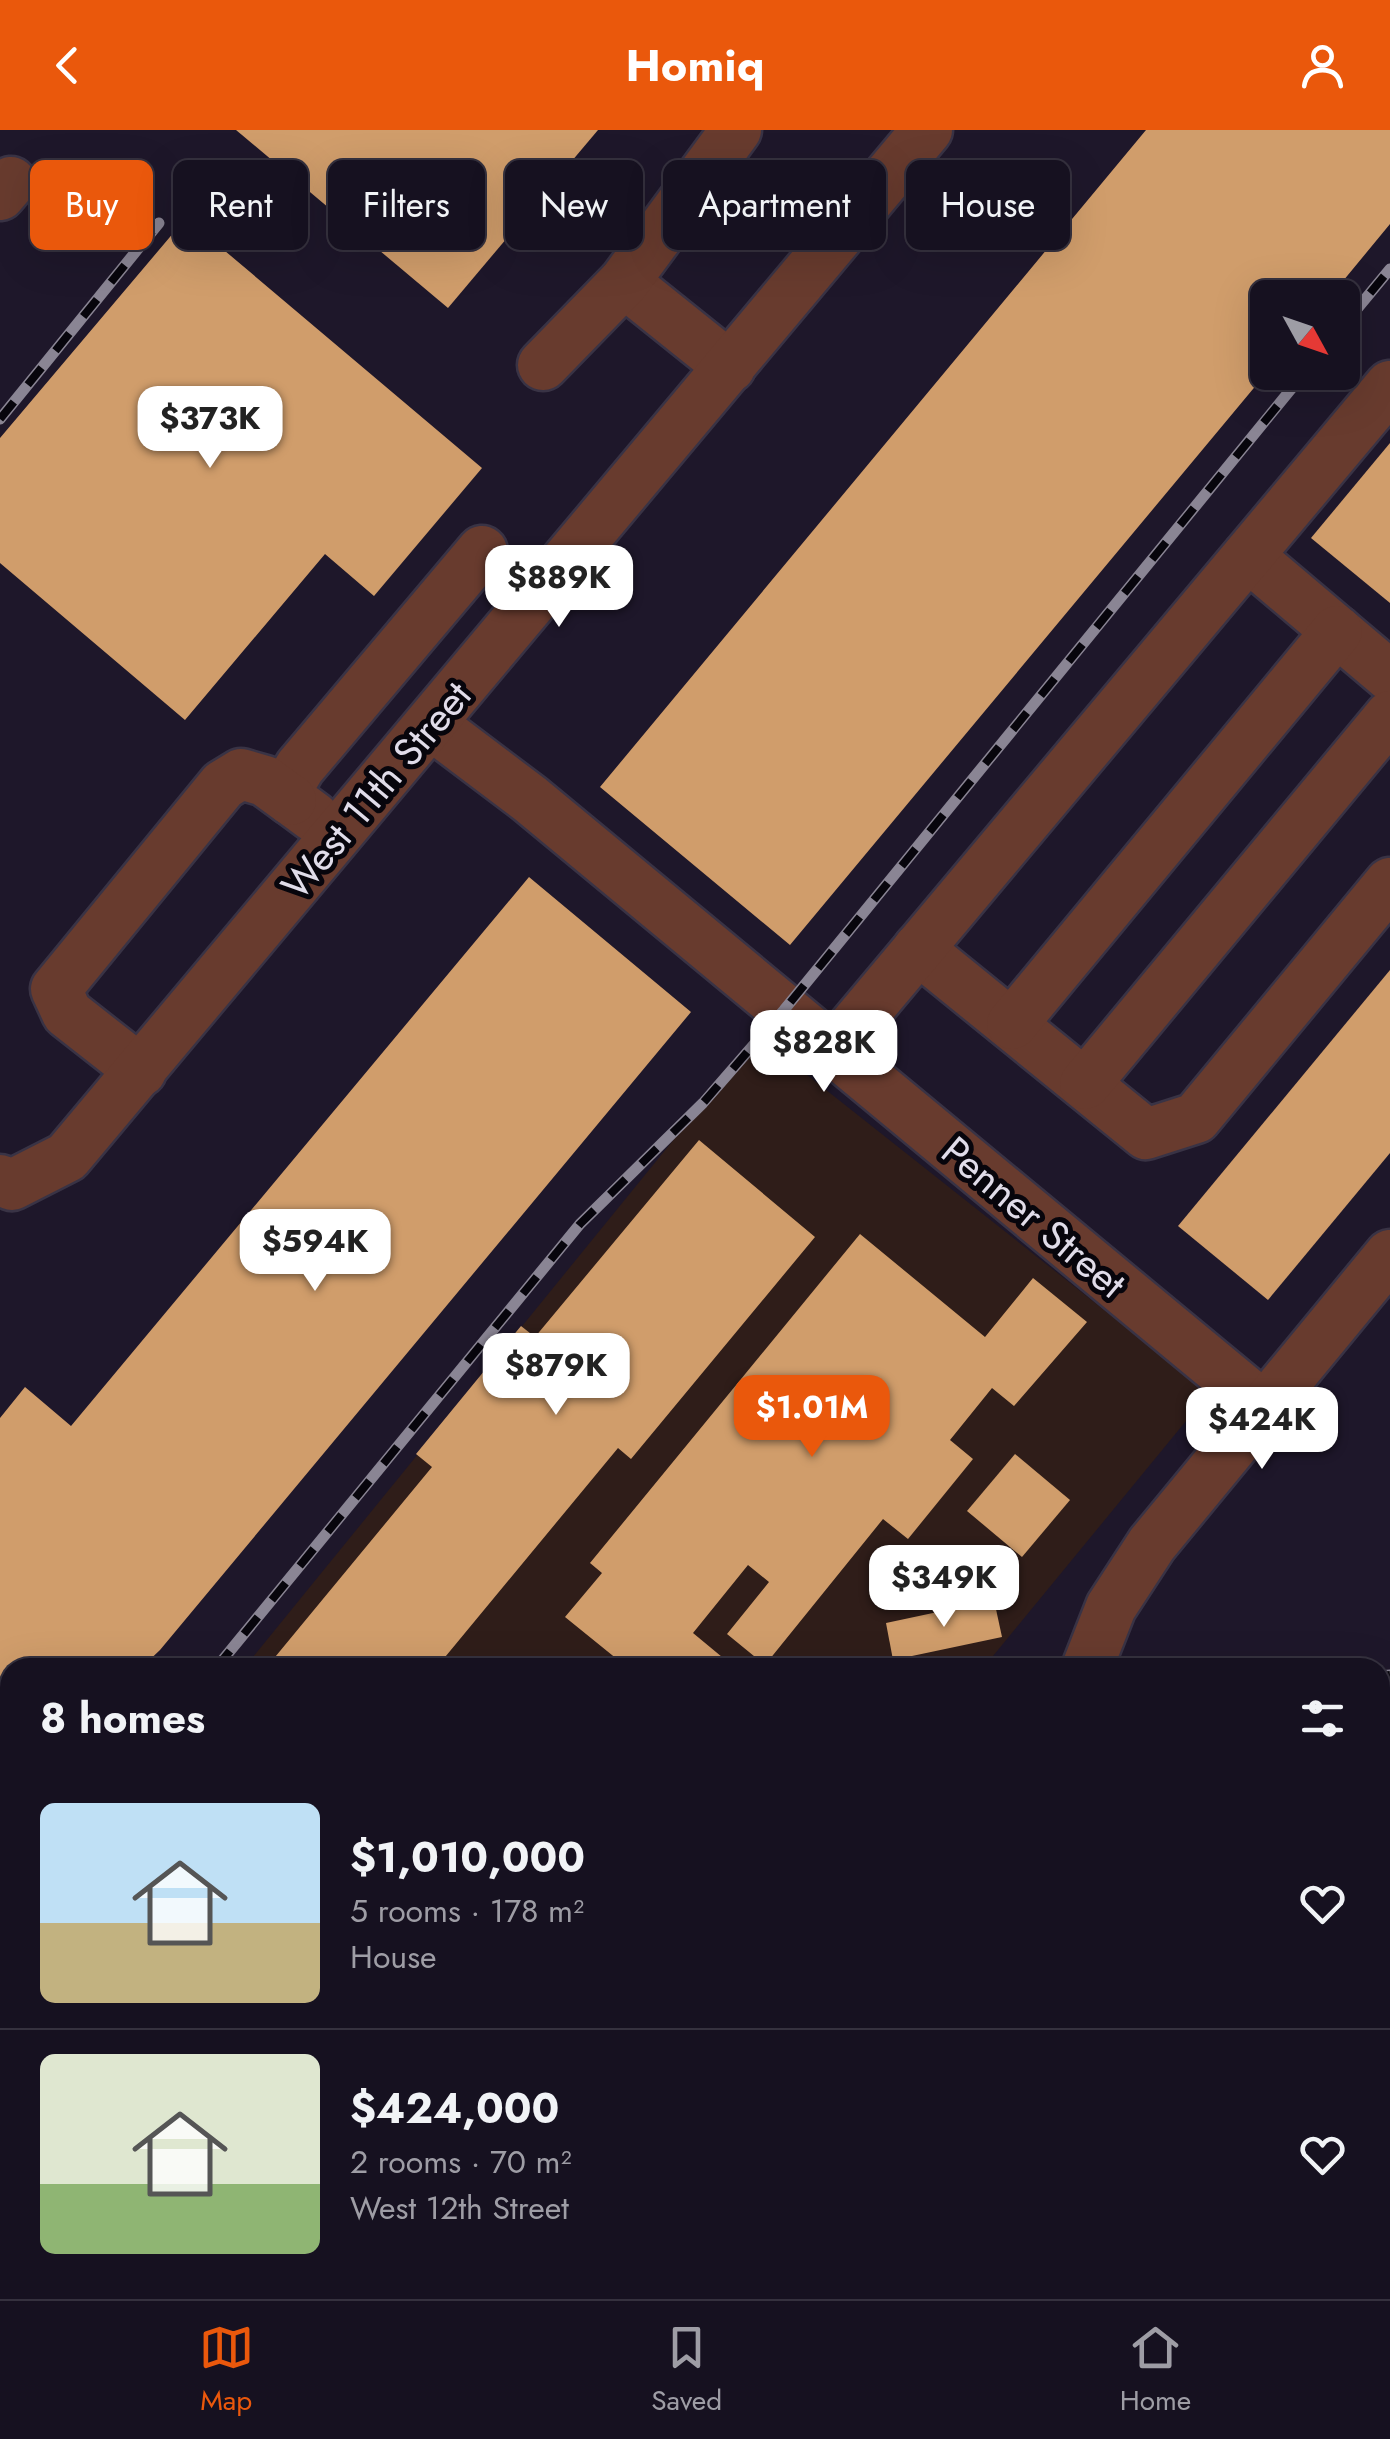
<!DOCTYPE html>
<meta charset="utf-8">
<style>
:root{--surface:#161120;--page:#1f1a29;--text:#f1f3f6;--muted:#9e9da5;--line:#35313e;--accent:#ea580c}
body{margin:0;font-family:Jost,sans-serif;background:var(--page);color:var(--text);height:100vh;display:flex;flex-direction:column;font-size:38px;white-space:nowrap}
*{box-sizing:border-box;margin:0}
p{font-size:32px;color:var(--muted)}
.icon{flex:none;width:55px;height:55px;fill:none;stroke:currentColor;stroke-width:2;stroke-linecap:round;stroke-linejoin:round}
.map{position:relative;flex:1;overflow:hidden}
.sheet{position:absolute;left:0px;top:1528px;width:1390px;height:642px;display:flex;flex-direction:column;background:var(--surface);border-radius:30px 30px 0 0;box-shadow:0 10px 40px #0002,0 0 0 2px var(--line)}
.sheet>*{flex:none}
.top-card{position:absolute;left:30px;top:30px;width:1330px;height:90px;display:flex;gap:20px}
.needle{width:65px;rotate:130deg}
.controls{position:absolute;left:1250px;top:150px;display:grid;gap:20px}
.controls a{display:grid;place-items:center;width:110px;height:110px;border-radius:15px;background:var(--surface);box-shadow:0 10px 40px #0002,0 0 0 2px var(--line);font-size:50px}
.price{position:absolute;translate:-50% -85px;padding:0 22px;border-radius:20px;background:#fff;color:#222;font-size:32px;line-height:65px;filter:drop-shadow(0 2px 5px #0008)}
.price::after{content:'';position:absolute;left:50%;top:60px;width:30px;height:22px;margin-left:-15px;background:inherit;clip-path:polygon(0 0,100% 0,50% 100%)}
.price.selected{background:var(--accent);color:#fff}
ul{padding:0;list-style:none}
li{display:flex;align-items:center;gap:30px;height:250px;padding:0 40px}
li+li{border-top:2px solid var(--line)}
li span{display:grid;place-items:center;flex:none;width:280px;height:200px;border-radius:15px;color:#555}
li>.icon{margin-inline-start:auto}
span .icon{width:120px;height:120px;fill:#fffc;stroke-width:1}
li b{font-size:42px}
h2{display:flex;justify-content:space-between;align-items:center;height:120px;padding:0 40px;font-size:42px}
.pill{padding:0 35px;border-radius:15px;background:var(--surface);box-shadow:0 10px 40px #0002,0 0 0 2px var(--line);font-size:35px;line-height:90px}
.pill.selected{background:var(--accent);color:#fff}
header{display:flex;justify-content:space-between;align-items:center;height:130px;padding:0 40px;background:var(--accent);color:#fff;font-size:45px;font-weight:700}
.menu{display:flex;justify-content:space-around;align-items:center;height:140px;border-top:2px solid var(--line);background:var(--surface);font-size:28px;color:var(--muted)}
.menu a{display:grid;justify-items:center;gap:5px}
.menu .selected{color:var(--accent)}
.map>svg:first-child{display:block}
.industrial{fill:#2f1d19}
.building{fill:#d09d6b}
.lines{fill:none;stroke-linecap:round;stroke-linejoin:round}
.minor-casing{stroke:#393345;stroke-width:55}
.major-casing{stroke:#393345;stroke-width:60}
.minor{stroke:#683b2e;stroke-width:50}
.major{stroke:#b4583d;stroke-width:55}
.rail-casing{stroke:#8a8594;stroke-width:11}
.rail{stroke:#07050c;stroke-width:8;stroke-dasharray:22;stroke-linecap:butt}
.labels{text-anchor:middle;dominant-baseline:central;stroke-width:10;stroke-linejoin:round;paint-order:stroke}
.street-label{font-size:40px;fill:#e0dce9;stroke:#07050c}
</style>
<header><svg class="icon" aria-label="back" viewBox="0 0 24 24"><path d="M15 5l-7 7 7 7"/></svg>Homiq<svg class="icon" aria-label="person" viewBox="0 0 24 24"><circle cx="12" cy="8" r="4"/><path d="M4 21q1-7 8-7t8 7"/></svg></header>
<div class="map">
<svg width="1390" height="2169" viewBox="0 0 1390 2169">
<rect width="100%" height="100%" fill="#1e172a"/>
<!-- industrial -->
<polygon class="industrial" points="758,906 1209,1263 984,1537 244,1538"/>
<!-- building -->
<g class="building">
<polygon points="236,0 598,0 448,178"/>
<polygon points="1146,0 1390,0 1390,94 1329,168 1268,168 1268,241 790,815 600,657"/>
<polygon points="186,88 482,338 374,466 325,424 185,590 0,433 0,308"/>
<polygon points="1390,313 1390,473 1311,408"/>
<polygon points="529,747 691,882 160,1520 141,1538 10,1538 10,1637 0,1643 0,1288 25,1257 71,1296"/>
<polygon points="1390,840 1390,1023 1268,1170 1178,1096"/>
<polygon points="699,1010 815,1107 631,1329 618,1318 436,1538 266,1538 432,1337 416,1324 521,1196 535,1207"/>
<polygon points="860,1104 985,1207 1033,1148 1087,1192 1014,1276 992,1258 950,1310 973,1329 908,1409 883,1389 765,1535 727,1504 769,1452 748,1435 693,1503 722,1527 714,1538 628,1538 565,1487 602,1443 590,1433"/>
<polygon points="1015,1324 1070,1370 1022,1427 967,1381"/>
<polygon points="994,1470 1002,1507 893,1530 886,1493"/>
<polygon points="1390,2035 1390,2169 1371,2169 1361,2160 1380,2160 1380,2047"/>
<polygon points="10,2097 10,2160 33,2160 26,2169 0,2169 0,2109"/>
<polygon points="183,2160 207,2160 218,2169 176,2169"/>
<polygon points="224,2160 269,2160 262,2169 235,2169"/>
<polygon points="292,2160 379,2160 372,2169 285,2169"/>
<polygon points="934,2160 1018,2160 1029,2169 926,2169"/>
</g>
<g class="lines">
<defs>
<g id="minor">
<polyline points="0,65 11,52"/>
<polyline points="624,152 730,237"/>
<polyline points="543,235 624,152 736,0"/>
<polyline points="1248,426 1390,546"/>
<polyline points="432,595 530,669 1263,1276"/>
<polyline points="314,687 291,670 288,657 300,637 482,421"/>
<polyline points="918,819 1146,1004 1196,988 1390,753"/>
<polyline points="1012,894 1337,501"/>
<polyline points="833,921 1390,256"/>
<polyline points="141,941 67,883 56,859 223,655 241,644 265,651 291,670"/>
<polyline points="1085,954 1390,586"/>
<polyline points="0,1050 12,1055 67,1027 927,0"/>
<polyline points="1087,1538 1111,1477 1152,1414 1390,1125"/>
<polyline points="1380,1823 1390,1807"/>
<polyline points="1380,1951 1390,1939"/>
<polyline points="442,2160 453,2169"/>
<polyline points="1202,2160 1205,2169"/>
<polyline points="790,2169 797,2160"/>
</g>
<g id="major">
<polyline points="1380,1677 1390,1675"/>
<polyline points="1380,1748 1390,1746"/>
<polyline points="0,1909 10,1907"/>
<polyline points="0,1980 10,1978"/>
</g>
</defs>
<!-- minor casing -->
<use href="#minor" class="minor-casing"/>
<!-- major casing -->
<use href="#major" class="major-casing"/>
<!-- minor -->
<use href="#minor" class="minor"/>
<!-- major -->
<use href="#major" class="major"/>
<defs>
<g id="rail">
<polyline points="1342,197 1390,139"/>
<polyline points="0,289 159,93"/>
<polyline points="216,1538 580,1094 703,973 784,880 1305,242"/>
<polyline points="1380,1546 1390,1545"/>
<polyline points="0,1712 10,1707"/>
<polyline points="0,1776 10,1775"/>
<polyline points="0,2032 10,2022"/>
</g>
</defs>
<!-- rail casing -->
<use href="#rail" class="rail-casing"/>
<!-- rail -->
<use href="#rail" class="rail"/>
</g>
<g class="labels">
<!-- street labels -->
<g class="street-label">
<text transform="translate(376 660) rotate(-50)">West 11th Street</text>
<text transform="translate(1034 1087) rotate(40)">Penner Street</text>
</g>
</g>
</svg>
<div class="controls">
<a><svg class="needle" viewBox="-14 -14 28 28"><path d="M0-13l5 13h-10z" fill="#e53935"/><path d="M0 13l5-13h-10z" fill="#9e9da5"/></svg></a>
</div>
<b class="price" style="left:210px;top:341px">$373K</b>
<b class="price" style="left:559px;top:500px">$889K</b>
<b class="price" style="left:824px;top:965px">$828K</b>
<b class="price" style="left:315px;top:1164px">$594K</b>
<b class="price" style="left:556px;top:1288px">$879K</b>
<b class="price selected" style="left:812px;top:1330px">$1.01M</b>
<b class="price" style="left:1262px;top:1342px">$424K</b>
<b class="price" style="left:944px;top:1500px">$349K</b>
<div class="top-card">
<a class="pill selected">Buy</a>
<a class="pill">Rent</a>
<a class="pill">Filters</a>
<a class="pill">New</a>
<a class="pill">Apartment</a>
<a class="pill">House</a>
</div>
<section class="sheet">
<h2>8 homes<svg class="icon" aria-label="filters" viewBox="0 0 24 24"><path d="M4 7h16M4 17h16"/><circle cx="9" cy="7" r="2"/><circle cx="15" cy="17" r="2"/></svg></h2>
<ul>
<li><span style="background:linear-gradient(#bfe0f5 60%,#c2b280 0)"><svg class="icon" aria-label="home" viewBox="0 0 24 24"><path d="M3 11l9-7 9 7M6 9v11h12V9"/></svg></span><div><b>$1,010,000</b><p>5 rooms · 178 m²</p><p>House</p></div><svg class="icon" aria-label="heart" viewBox="0 0 24 24"><path d="M12 20l-8-8c-3-5 5-10 8-4 3-6 11-1 8 4z"/></svg></li>
<li><span style="background:linear-gradient(#dfe7d0 65%,#8fb573 0)"><svg class="icon" aria-label="home" viewBox="0 0 24 24"><path d="M3 11l9-7 9 7M6 9v11h12V9"/></svg></span><div><b>$424,000</b><p>2 rooms · 70 m²</p><p>West 12th Street</p></div><svg class="icon" aria-label="heart" viewBox="0 0 24 24"><path d="M12 20l-8-8c-3-5 5-10 8-4 3-6 11-1 8 4z"/></svg></li>
</ul>
</section>
</div>
<nav class="menu">
<a class="selected"><svg class="icon" aria-label="map" viewBox="0 0 24 24"><path d="M3 6l6-2 6 2 6-2v14l-6 2-6-2-6 2zM9 4v14M15 6v14"/></svg>Map</a>
<a><svg class="icon" aria-label="saved" viewBox="0 0 24 24"><path d="M7 4h10v16l-5-4-5 4z"/></svg>Saved</a>
<a><svg class="icon" aria-label="home" viewBox="0 0 24 24"><path d="M3 11l9-7 9 7M6 9v11h12V9"/></svg>Home</a>
</nav>
